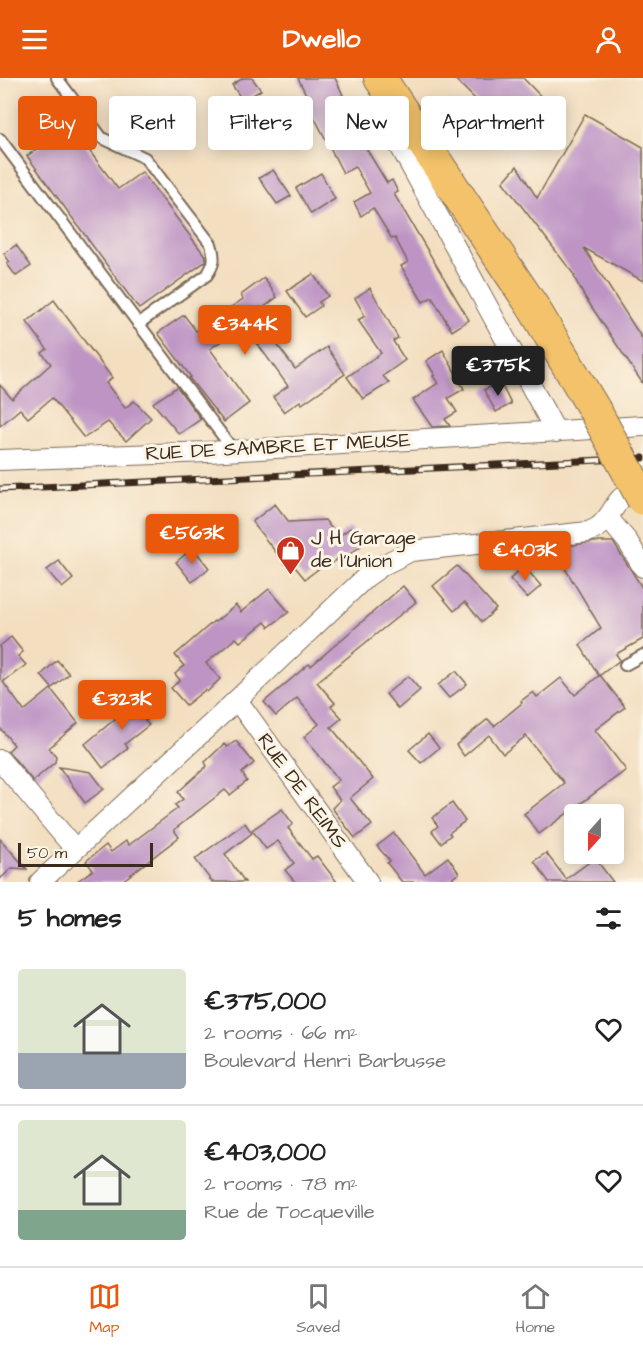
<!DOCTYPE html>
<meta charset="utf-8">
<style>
:root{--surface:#fff;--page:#f2f2f2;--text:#222;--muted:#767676;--line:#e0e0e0;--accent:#ea580c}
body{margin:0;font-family:"Architects Daughter",sans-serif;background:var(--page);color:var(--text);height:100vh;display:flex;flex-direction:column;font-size:22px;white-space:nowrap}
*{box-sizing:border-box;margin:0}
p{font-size:20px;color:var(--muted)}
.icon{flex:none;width:33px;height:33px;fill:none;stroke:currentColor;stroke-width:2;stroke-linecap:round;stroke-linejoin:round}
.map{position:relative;height:804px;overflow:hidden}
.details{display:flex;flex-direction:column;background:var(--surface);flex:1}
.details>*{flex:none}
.top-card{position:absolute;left:18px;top:18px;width:608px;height:54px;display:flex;gap:12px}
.needle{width:39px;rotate:201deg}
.tools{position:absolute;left:564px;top:726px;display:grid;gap:12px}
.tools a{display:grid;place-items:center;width:60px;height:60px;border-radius:6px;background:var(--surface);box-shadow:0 3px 15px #0003;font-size:30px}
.scale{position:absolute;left:18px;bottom:15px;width:135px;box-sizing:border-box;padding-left:6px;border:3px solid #3b2a1e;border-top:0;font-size:16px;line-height:21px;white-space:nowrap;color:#3b2a1e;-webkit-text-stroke:4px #fcf5e5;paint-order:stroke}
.price{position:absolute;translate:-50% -51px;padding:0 14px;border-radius:6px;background:var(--accent);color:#fff;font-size:20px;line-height:39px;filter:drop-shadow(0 2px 3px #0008)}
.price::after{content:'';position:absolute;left:50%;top:36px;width:18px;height:14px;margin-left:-9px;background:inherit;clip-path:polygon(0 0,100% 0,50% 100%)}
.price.current{background:#222;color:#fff}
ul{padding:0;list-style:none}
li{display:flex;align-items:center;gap:18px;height:150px;padding:0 18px}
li+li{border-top:2px solid var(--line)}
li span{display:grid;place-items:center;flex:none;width:168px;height:120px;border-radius:6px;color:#555}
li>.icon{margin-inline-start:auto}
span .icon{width:72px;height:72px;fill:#fffc;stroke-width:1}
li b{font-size:26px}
h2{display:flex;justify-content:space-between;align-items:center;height:72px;padding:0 18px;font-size:26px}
.pill{padding:0 21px;border-radius:6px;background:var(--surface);box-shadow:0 3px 15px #0003;font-size:21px;line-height:54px}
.pill.current{background:var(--accent);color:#fff}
header{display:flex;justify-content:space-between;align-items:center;height:78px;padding:0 18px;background:var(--accent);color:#fff;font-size:27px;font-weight:700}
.tabs{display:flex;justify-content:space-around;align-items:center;height:84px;border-top:2px solid var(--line);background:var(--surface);font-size:16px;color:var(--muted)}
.tabs a{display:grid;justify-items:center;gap:3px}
.tabs .current{color:var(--accent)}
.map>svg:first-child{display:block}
.building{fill:#be94c5}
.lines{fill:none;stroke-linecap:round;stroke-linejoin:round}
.service-casing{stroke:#7b6957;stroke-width:14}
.minor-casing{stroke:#7b6957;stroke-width:22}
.primary-casing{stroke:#7b6957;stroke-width:34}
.service{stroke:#fff;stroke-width:10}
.minor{stroke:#fff;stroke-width:20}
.primary{stroke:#f3c26a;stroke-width:32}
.rail-casing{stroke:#3b2a1e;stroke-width:7}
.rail{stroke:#fcf5e5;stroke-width:4.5;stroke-dasharray:14;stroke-linecap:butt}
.primary-bridge-casing{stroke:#7b6957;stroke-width:34;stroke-linecap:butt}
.primary-bridge{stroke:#f3c26a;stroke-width:32}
.labels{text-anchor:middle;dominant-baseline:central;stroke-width:6;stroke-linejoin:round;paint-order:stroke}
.street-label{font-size:20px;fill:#3b2a1e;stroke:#fcf5e5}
.poi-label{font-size:20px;fill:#3b2a1e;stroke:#fcf5e5;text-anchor:start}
</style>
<header><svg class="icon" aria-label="menu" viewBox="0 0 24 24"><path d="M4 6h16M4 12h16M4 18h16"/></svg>Dwello<svg class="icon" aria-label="person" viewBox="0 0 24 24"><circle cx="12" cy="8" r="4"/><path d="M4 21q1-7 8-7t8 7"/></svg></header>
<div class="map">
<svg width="643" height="804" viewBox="0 0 643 804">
<rect width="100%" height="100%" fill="#fcf5e5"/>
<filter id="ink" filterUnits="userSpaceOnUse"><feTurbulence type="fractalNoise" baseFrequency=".0167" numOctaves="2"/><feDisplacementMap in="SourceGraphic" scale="12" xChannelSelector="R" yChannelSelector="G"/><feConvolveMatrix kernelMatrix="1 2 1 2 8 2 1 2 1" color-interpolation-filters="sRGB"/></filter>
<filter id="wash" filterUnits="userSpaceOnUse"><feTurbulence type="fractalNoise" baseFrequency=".008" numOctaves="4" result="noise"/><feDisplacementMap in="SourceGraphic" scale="24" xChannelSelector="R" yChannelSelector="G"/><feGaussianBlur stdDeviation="1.35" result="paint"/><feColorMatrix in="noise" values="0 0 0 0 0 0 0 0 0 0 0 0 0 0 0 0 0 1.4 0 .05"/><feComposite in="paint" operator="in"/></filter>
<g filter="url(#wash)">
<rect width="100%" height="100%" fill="#f3dec0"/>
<g id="blocks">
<!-- building -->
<g class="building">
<polygon points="243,0 252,0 261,12 243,23 232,7"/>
<polygon points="298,0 335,0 343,17 336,21 387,105 392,102 398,114 394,116 469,242 452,253 432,219 423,224 401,188 408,184 395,160 392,161 373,130 361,138 354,124 370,115 355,89 343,95 309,29 311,27"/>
<polygon points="454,0 523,0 550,28 516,62"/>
<polygon points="585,36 643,69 643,203 584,170 643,262 643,306 583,216 574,199 575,198 503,104 517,88 537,120"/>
<polygon points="70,47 118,111 142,94 206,179 206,183 139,231 27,78"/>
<polygon points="273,92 291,118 277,126 259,100"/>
<polygon points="321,95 335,121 311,136 296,110"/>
<polygon points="16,167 31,188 16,198 7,186 10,184 4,176"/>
<polygon points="313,196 328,218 319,224 321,228 305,239 287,213"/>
<polygon points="264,200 277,219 263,230 269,236 260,243 295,291 327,269 345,296 302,326 300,323 284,334 273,319 288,308 244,247 210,271 249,325 224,344 189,300 191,299 158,255 184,237 196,253 243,221 241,217"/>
<polygon points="370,210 398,260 393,263 405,282 383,298 389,305 363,321 347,299 381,275 358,242 365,238 355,220"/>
<polygon points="54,222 112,300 106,305 125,330 134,323 151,340 126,363 108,344 84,360 52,320 28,340 20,331 0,348 0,307 12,321 51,286 42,275 47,271 27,244"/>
<polygon points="443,272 464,311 448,320 457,334 445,341 450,348 432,349 413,322 438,305 433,298 435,297 426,283"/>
<polygon points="500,304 511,326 496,334 484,312"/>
<polygon points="177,309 201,341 179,356 153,325"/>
<polygon points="275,426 289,444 325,442 338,459 350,450 362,467 343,481 341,478 327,489 325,486 305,501 290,483 285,486 252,444"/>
<polygon points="594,464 613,464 643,511 643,561 616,576 620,582 599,598 580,567 601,550 566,492 559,469"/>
<polygon points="193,470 209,490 192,504 176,484"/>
<polygon points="59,483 73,501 62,510 47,492"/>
<polygon points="457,488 496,531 482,544 465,524 454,533 433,508"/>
<polygon points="524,488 541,508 527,520 510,501"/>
<polygon points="403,508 416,524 317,604 335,625 331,628 342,640 331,649 373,701 350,720 372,747 355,760 332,730 340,722 330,709 339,702 304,659 319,646 297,620 276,638 264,624 309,586 311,588"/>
<polygon points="269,511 289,534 269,549 265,544 240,564 236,560 206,585 220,601 207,614 205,612 186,627 171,610 180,602 175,596 184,588 175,577 214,543 215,544 236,527 241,534"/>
<polygon points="11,559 23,574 18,578 26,587 3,604 24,633 51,611 78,645 49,670 56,678 55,684 33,703 8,673 14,667 0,650 0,568"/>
<polygon points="57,582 69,596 52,610 41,597"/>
<polygon points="456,593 467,606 449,620 438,607"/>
<polygon points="600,597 625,629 595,652 626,692 539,756 524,736 564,705 526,658 503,676 489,657 464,678 456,667 488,641 494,648 522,625 521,623 533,614 537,619 561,600 575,617"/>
<polygon points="408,598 420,612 398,631 386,616"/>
<polygon points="147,617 160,632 145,643 149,647 125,666 128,670 103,690 85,666 139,621 140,623"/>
<polygon points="428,656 439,670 421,685 409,672"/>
<polygon points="236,663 254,685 242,695 247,703 230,717 225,712 208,725 174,752 179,759 121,804 76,804 93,792 86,783 106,767 111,774 126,763 129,767 178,730 175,727 183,721 178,714 207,688 205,684 224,666 227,669"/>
<polygon points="59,689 91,694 104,711 85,725"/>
<polygon points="452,725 465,743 449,755 451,757 441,765 432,753 438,748 432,740"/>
<polygon points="282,731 293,746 288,750 312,781 317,778 337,804 295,804 285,792 294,785 278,763 266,771 252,752"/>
<polygon points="245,745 252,755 225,776 245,804 212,804 195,781"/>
<polygon points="394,755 425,796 448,779 459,795 447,804 402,804 387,785 390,783 377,768"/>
<polygon points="0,761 27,791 12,790 0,801"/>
<polygon points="546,775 566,801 595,780 613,804 549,804 534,783"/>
</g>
</g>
</g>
<g filter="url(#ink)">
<use href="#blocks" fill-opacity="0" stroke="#7b6957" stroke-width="1.5"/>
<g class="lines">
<defs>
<g id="service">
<path d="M57 0 102 60 145 80 211 166C215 180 215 185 207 197L138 246"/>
<polyline points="0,61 234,373"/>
<polyline points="625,587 643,577"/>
</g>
<g id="minor">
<polyline points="388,20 394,57 556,354"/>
<polyline points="0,382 208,374 643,348"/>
<polyline points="608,440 628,464 643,489"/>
<polyline points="237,622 368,804"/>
<polyline points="0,682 75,771"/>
<path d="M40 804 224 634 366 499 383 487 411 473 588 454C613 446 612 421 629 415 632 413 639 414 643 414"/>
</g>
<polyline id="primary" points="380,0 533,229 594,331"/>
</defs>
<!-- service casing -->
<use href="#service" class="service-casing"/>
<!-- minor casing -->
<use href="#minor" class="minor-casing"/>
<!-- primary casing -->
<use href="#primary" class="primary-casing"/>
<!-- service -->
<use href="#service" class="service"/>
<!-- minor -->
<use href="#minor" class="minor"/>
<!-- primary -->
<use href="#primary" class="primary"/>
<defs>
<polyline id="rail" points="0,411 643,380"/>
</defs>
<!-- rail casing -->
<use href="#rail" class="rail-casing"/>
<!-- rail -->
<use href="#rail" class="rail"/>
<defs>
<polyline id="primary-bridge" points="594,331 643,421"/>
</defs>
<!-- primary-bridge casing -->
<use href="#primary-bridge" class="primary-bridge-casing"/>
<!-- primary-bridge -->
<use href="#primary-bridge" class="primary-bridge"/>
</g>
</g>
<!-- icons -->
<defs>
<symbol id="shop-pin" viewBox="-11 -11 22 30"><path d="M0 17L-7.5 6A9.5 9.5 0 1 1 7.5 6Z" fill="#c8321e" stroke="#fcf5e5"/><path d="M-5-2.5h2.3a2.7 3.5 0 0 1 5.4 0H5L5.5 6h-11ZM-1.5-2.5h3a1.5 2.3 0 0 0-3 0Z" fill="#fff"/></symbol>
</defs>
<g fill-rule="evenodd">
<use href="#shop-pin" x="274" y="456" width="33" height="45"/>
</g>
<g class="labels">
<!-- street labels -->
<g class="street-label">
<text transform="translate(278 369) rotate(-3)">RUE DE SAMBRE ET MEUSE</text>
<text transform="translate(302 713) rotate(54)">RUE DE REIMS</text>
</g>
<!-- poi labels -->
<g class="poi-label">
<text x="311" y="460">J H Garage<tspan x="311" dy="23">de l'Union</tspan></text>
</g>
</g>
</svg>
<div class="tools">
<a><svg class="needle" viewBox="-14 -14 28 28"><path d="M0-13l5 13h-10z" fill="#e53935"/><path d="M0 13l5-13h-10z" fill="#767676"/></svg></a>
</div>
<div class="scale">50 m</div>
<b class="price" style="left:245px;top:278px">€344K</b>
<b class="price current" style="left:498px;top:319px">€375K</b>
<b class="price" style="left:192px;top:487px">€563K</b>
<b class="price" style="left:525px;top:504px">€403K</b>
<b class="price" style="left:122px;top:653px">€323K</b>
<div class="top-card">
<a class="pill current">Buy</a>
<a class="pill">Rent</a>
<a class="pill">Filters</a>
<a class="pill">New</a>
<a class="pill">Apartment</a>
</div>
</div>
<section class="details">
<h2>5 homes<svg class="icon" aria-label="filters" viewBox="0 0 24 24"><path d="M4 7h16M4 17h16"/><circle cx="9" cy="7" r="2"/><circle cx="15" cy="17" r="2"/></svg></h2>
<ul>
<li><span style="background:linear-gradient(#dfe7d0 70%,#9aa5b1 0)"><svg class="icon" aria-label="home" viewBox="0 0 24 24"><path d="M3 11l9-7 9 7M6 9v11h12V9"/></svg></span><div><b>€375,000</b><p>2 rooms · 66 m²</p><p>Boulevard Henri Barbusse</p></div><svg class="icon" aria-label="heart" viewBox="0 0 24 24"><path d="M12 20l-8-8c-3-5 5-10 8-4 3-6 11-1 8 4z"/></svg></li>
<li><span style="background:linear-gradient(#dfe7d0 75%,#7fa58c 0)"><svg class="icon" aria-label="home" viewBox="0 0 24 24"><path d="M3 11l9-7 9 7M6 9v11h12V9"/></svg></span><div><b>€403,000</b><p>2 rooms · 78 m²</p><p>Rue de Tocqueville</p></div><svg class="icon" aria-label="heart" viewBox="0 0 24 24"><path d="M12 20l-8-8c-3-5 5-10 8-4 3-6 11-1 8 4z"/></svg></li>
</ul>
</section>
<nav class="tabs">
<a class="current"><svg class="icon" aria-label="map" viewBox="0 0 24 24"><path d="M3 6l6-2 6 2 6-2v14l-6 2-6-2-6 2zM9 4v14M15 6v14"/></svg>Map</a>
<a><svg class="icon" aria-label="saved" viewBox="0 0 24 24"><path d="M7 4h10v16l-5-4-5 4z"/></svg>Saved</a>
<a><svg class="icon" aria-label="home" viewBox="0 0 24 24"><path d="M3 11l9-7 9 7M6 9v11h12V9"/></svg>Home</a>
</nav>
